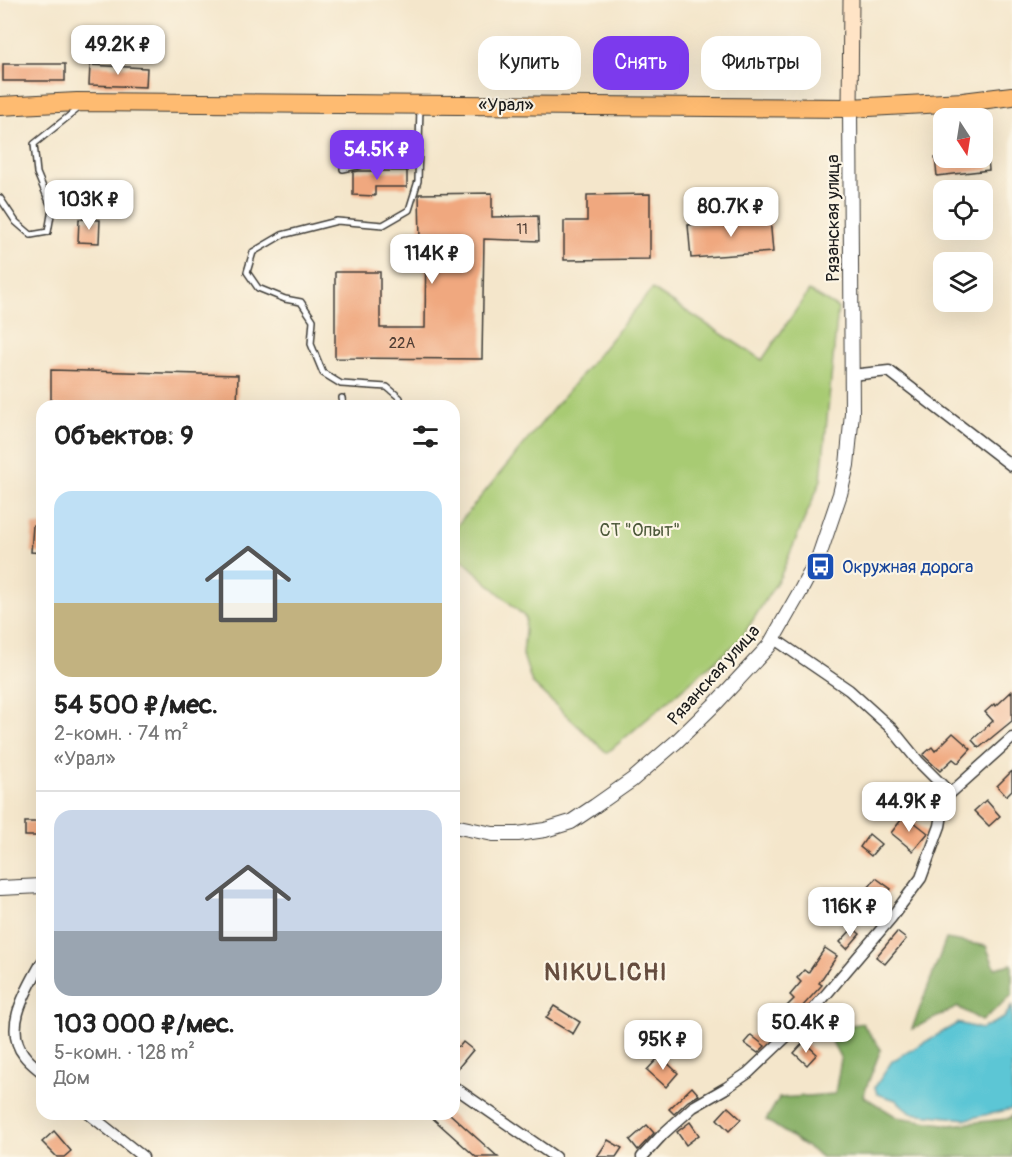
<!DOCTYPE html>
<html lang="ru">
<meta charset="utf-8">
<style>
:root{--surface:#fff;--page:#f6f6f6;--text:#222;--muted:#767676;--line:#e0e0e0;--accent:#7c3aed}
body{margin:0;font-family:Pangolin,sans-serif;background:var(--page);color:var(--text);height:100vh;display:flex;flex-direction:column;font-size:22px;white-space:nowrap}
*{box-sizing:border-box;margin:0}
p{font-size:20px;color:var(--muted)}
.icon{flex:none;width:33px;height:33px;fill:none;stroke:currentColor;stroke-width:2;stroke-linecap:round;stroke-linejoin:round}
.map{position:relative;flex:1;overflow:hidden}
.side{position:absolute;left:36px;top:400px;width:424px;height:720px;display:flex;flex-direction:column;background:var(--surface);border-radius:18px;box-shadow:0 6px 24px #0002}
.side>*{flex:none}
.hud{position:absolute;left:478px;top:36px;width:442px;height:54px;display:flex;gap:12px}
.needle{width:39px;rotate:168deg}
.controls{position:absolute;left:933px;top:108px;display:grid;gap:12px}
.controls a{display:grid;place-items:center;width:60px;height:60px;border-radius:12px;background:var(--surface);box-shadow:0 6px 24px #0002;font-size:30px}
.price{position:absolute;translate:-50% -51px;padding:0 14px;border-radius:12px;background:#fff;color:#222;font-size:20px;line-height:39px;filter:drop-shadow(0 2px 3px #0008)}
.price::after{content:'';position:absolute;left:50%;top:36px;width:18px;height:14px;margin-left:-9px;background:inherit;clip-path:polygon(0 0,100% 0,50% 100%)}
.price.on{background:var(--accent);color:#fff}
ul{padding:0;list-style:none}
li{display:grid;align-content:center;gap:12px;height:318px;padding:0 18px}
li+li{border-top:2px solid var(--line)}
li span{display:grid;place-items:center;height:186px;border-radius:18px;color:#555}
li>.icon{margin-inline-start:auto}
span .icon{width:108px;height:108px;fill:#fffc;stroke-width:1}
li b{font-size:26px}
h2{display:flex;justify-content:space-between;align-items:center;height:72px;padding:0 18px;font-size:26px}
.pill{padding:0 21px;border-radius:18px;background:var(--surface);box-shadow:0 6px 24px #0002;font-size:21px;line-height:54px}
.pill.on{background:var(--accent);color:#fff}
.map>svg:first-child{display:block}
.green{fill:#a8cb73;stroke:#627448;stroke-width:1.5}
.forest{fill:#86af65;stroke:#516640;stroke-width:1.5}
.water{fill:#5bc6d5;stroke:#3c7178;stroke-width:1.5}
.building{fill:#f0a87f}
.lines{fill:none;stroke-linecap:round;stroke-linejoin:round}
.service-casing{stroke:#3c3a36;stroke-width:8}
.minor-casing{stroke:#3c3a36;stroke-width:13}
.tertiary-casing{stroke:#3c3a36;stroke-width:16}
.secondary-casing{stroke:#3c3a36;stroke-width:17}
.trunk-casing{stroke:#3c3a36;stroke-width:20}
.service{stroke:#fff;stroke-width:5}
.minor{stroke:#fff;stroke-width:10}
.tertiary{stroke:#fff;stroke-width:14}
.secondary{stroke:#ffe4c6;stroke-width:15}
.trunk{stroke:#febb71;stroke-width:18}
.labels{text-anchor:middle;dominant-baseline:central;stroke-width:4.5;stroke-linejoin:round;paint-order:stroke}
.number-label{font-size:15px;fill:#513f35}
.street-label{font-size:18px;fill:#1c1c1c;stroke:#fcf5e5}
.park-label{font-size:18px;fill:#4d593a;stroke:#fcf5e5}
.transit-label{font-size:18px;fill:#164399;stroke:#fcf5e5;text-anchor:start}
.district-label{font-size:24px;font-weight:bold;letter-spacing:1.5px;fill:#664d3f;stroke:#fcf5e5}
</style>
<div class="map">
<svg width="1012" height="1157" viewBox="0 0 1012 1157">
<rect width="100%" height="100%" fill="#fcf5e5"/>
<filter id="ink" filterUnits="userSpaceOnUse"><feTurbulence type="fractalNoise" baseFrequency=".0167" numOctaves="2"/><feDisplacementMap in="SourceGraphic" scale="12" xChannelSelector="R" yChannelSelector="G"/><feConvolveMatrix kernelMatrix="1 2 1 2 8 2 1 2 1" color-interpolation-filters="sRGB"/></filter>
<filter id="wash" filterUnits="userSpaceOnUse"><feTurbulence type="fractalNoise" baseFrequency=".008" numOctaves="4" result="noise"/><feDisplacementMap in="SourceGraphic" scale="24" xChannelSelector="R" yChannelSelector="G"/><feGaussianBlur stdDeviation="1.35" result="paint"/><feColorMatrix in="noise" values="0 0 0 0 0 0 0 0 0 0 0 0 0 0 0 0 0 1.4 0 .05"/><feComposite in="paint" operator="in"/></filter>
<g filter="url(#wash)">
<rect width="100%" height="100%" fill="#f4e6cb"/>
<!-- green -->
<polygon class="green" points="652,289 762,360 809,291 838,308 821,480 780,577 741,639 607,753 532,683 523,655 526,618 455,553 455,528"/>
<!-- forest -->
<g class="forest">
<polygon points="946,939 986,946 995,968 1012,964 1012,995 982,1021 958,1007 912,1029"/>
<polygon points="862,1023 881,1049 863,1096 897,1117 950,1125 1007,1119 1012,1116 1012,1157 822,1157 766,1120 779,1098 835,1094 841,1059 826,1030"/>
</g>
<!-- water -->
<polygon class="water" points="1012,1006 1012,1109 967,1119 911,1113 896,1100 877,1094 875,1087 892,1061 958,1023 981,1029 1004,1018"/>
<g id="blocks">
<!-- building -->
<g class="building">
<rect x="3" y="64" width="62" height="17"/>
<polygon points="90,65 147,68 146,87 89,85"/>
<polygon points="935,158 988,158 989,170 937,176"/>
<polygon points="359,171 407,171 407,187 375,187 375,196 353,195 353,172"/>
<polygon points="492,193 492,217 538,216 539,241 484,239 482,359 335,358 335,272 380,272 380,328 425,328 426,240 420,240 419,194"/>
<polygon points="650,194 650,259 564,260 564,221 587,221 587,195"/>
<polygon points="770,218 773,252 691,258 688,225"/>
<polygon points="79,219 100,220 99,243 78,242"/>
<polygon points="51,370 238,375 237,406 51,406"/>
<polygon points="33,525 42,525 42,553 31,552"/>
<polygon points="1012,691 1012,721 979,748 972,740 993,721 985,712 994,704 996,706"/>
<polygon points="953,733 971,749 958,763 953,759 940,771 923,755 932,747 935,751"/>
<polygon points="1012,771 1012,790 1006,796 997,786"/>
<polygon points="986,800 1000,816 989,826 974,811"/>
<polygon points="905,815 928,833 913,851 891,833"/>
<rect x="25" y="822" width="17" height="14"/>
<polygon points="869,834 881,844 871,856 860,847"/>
<polygon points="876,878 891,889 872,914 857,902"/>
<polygon points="853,928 860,934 847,949 840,942"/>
<polygon points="897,932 906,939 885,964 876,957"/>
<polygon points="825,948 837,956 819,983 822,985 782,1029 773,1020 794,999 790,995 801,982 797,978 804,970 808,973"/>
<polygon points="554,1006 580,1022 573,1034 546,1018"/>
<polygon points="751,1035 765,1046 758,1053 744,1043"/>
<polygon points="463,1042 473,1050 454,1073 454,1044 459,1047"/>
<polygon points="804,1042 817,1054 807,1065 794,1053"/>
<polygon points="660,1056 678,1073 666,1087 647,1070"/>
<polygon points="692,1087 699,1095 688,1101 674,1114 669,1109"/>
<polygon points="728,1107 741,1119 729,1131 717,1119"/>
<polygon points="428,1114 450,1114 498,1157 476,1157"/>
<polygon points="690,1122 699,1135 686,1145 677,1132"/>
<polygon points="647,1125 654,1133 638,1150 630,1140"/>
<polygon points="54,1131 71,1151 64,1157 57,1157 42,1142"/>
<polygon points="608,1140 622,1148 616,1157 597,1157"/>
</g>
</g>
</g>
<g filter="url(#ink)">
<use href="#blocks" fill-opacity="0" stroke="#3c3a36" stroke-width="1.5"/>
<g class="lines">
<defs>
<g id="service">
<polyline points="343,169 362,165 399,162 418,152"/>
<polyline points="0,198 16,222 31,235 48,232 52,209 37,173 34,144 79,108"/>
<polyline points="342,398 343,406"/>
<polyline points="401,406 400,398 387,387 341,384 323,373 311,344 313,320 301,302 285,299 258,288 247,272 253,252 282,235 337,221 383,225 409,210 418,181 420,107"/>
</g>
<g id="minor">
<polyline points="851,375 889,371 1012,466"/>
<polyline points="773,638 849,690 892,729 918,761 950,793"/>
<path d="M42 962C28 988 2 1027 24 1055 29 1062 36 1067 42 1072"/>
<polyline points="454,1087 555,1157"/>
<polyline points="89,1114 143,1157"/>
<polyline points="642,1157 663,1134 693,1107 726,1088 748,1073 807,1017 891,918 921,878 940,826 945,798 1012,738"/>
</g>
<g id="tertiary">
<polyline points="454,826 493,834 518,834 545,830 571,822 595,806 632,780 676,742 717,702 769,646 801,590 819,556 840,494 847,465 852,413 850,108"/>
<polyline points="0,888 42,886"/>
</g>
<polyline id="secondary" points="850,108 851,0"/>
<polyline id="trunk" points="0,106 77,102 850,108 963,102 1012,96"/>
</defs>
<!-- service casing -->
<use href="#service" class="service-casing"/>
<!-- minor casing -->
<use href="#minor" class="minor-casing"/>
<!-- tertiary casing -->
<use href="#tertiary" class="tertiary-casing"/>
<!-- secondary casing -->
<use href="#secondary" class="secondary-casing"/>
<!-- trunk casing -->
<use href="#trunk" class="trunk-casing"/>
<!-- service -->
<use href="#service" class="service"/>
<!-- minor -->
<use href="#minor" class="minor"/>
<!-- tertiary -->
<use href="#tertiary" class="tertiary"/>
<!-- secondary -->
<use href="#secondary" class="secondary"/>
<!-- trunk -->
<use href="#trunk" class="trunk"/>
</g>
</g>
<!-- icons -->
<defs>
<symbol id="bus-square" viewBox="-11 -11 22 22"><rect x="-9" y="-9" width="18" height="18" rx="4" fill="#1a4fb4" stroke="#fcf5e5"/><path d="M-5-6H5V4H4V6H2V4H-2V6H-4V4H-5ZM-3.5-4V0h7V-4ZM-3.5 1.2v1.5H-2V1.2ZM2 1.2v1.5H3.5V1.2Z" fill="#fff"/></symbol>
</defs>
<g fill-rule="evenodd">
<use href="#bus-square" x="804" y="550" width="33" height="33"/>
</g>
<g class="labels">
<!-- number labels -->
<g class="number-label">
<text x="522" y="229">11</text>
<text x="402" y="343">22А</text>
</g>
<!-- street labels -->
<g class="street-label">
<text x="506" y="105">«Урал»</text>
<text transform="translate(833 218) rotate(-90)">Рязанская улица</text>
<text transform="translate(714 675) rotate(-48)">Рязанская улица</text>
</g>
<!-- park labels -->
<g class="park-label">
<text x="640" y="530">СТ "Опыт"</text>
</g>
<!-- transit labels -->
<g class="transit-label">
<text x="842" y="567">Окружная дорога</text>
</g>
<!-- district labels -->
<g class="district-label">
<text x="606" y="972">NIKULICHI</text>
</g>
</g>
</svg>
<div class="controls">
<a><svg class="needle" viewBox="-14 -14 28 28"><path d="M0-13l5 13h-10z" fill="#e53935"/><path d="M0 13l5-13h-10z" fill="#767676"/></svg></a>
<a><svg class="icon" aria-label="locate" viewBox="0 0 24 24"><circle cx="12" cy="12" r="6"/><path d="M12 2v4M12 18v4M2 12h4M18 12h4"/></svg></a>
<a><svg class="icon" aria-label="layers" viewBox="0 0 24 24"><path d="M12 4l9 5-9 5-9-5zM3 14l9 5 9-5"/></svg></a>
</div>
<b class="price" style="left:118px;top:76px">49.2K ₽</b>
<b class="price on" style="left:377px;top:181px">54.5K ₽</b>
<b class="price" style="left:89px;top:231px">103K ₽</b>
<b class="price" style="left:731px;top:238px">80.7K ₽</b>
<b class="price" style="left:432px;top:285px">114K ₽</b>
<b class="price" style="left:909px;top:833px">44.9K ₽</b>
<b class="price" style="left:850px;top:938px">116K ₽</b>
<b class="price" style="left:806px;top:1054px">50.4K ₽</b>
<b class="price" style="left:663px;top:1071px">95K ₽</b>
<div class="hud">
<a class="pill">Купить</a>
<a class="pill on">Снять</a>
<a class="pill">Фильтры</a>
</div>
<section class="side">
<h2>Объектов: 9<svg class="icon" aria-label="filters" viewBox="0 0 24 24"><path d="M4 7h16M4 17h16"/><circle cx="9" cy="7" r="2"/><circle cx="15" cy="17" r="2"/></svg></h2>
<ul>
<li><span style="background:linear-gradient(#bfe0f5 60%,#c2b280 0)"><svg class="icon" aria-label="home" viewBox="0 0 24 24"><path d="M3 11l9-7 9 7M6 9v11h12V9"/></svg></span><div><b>54 500 ₽/мес.</b><p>2-комн. · 74 m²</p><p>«Урал»</p></div></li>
<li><span style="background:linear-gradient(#c9d6e8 65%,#9aa5b1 0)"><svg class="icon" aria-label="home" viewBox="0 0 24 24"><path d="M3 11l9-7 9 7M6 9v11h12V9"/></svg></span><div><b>103 000 ₽/мес.</b><p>5-комн. · 128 m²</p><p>Дом</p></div></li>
</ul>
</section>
</div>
